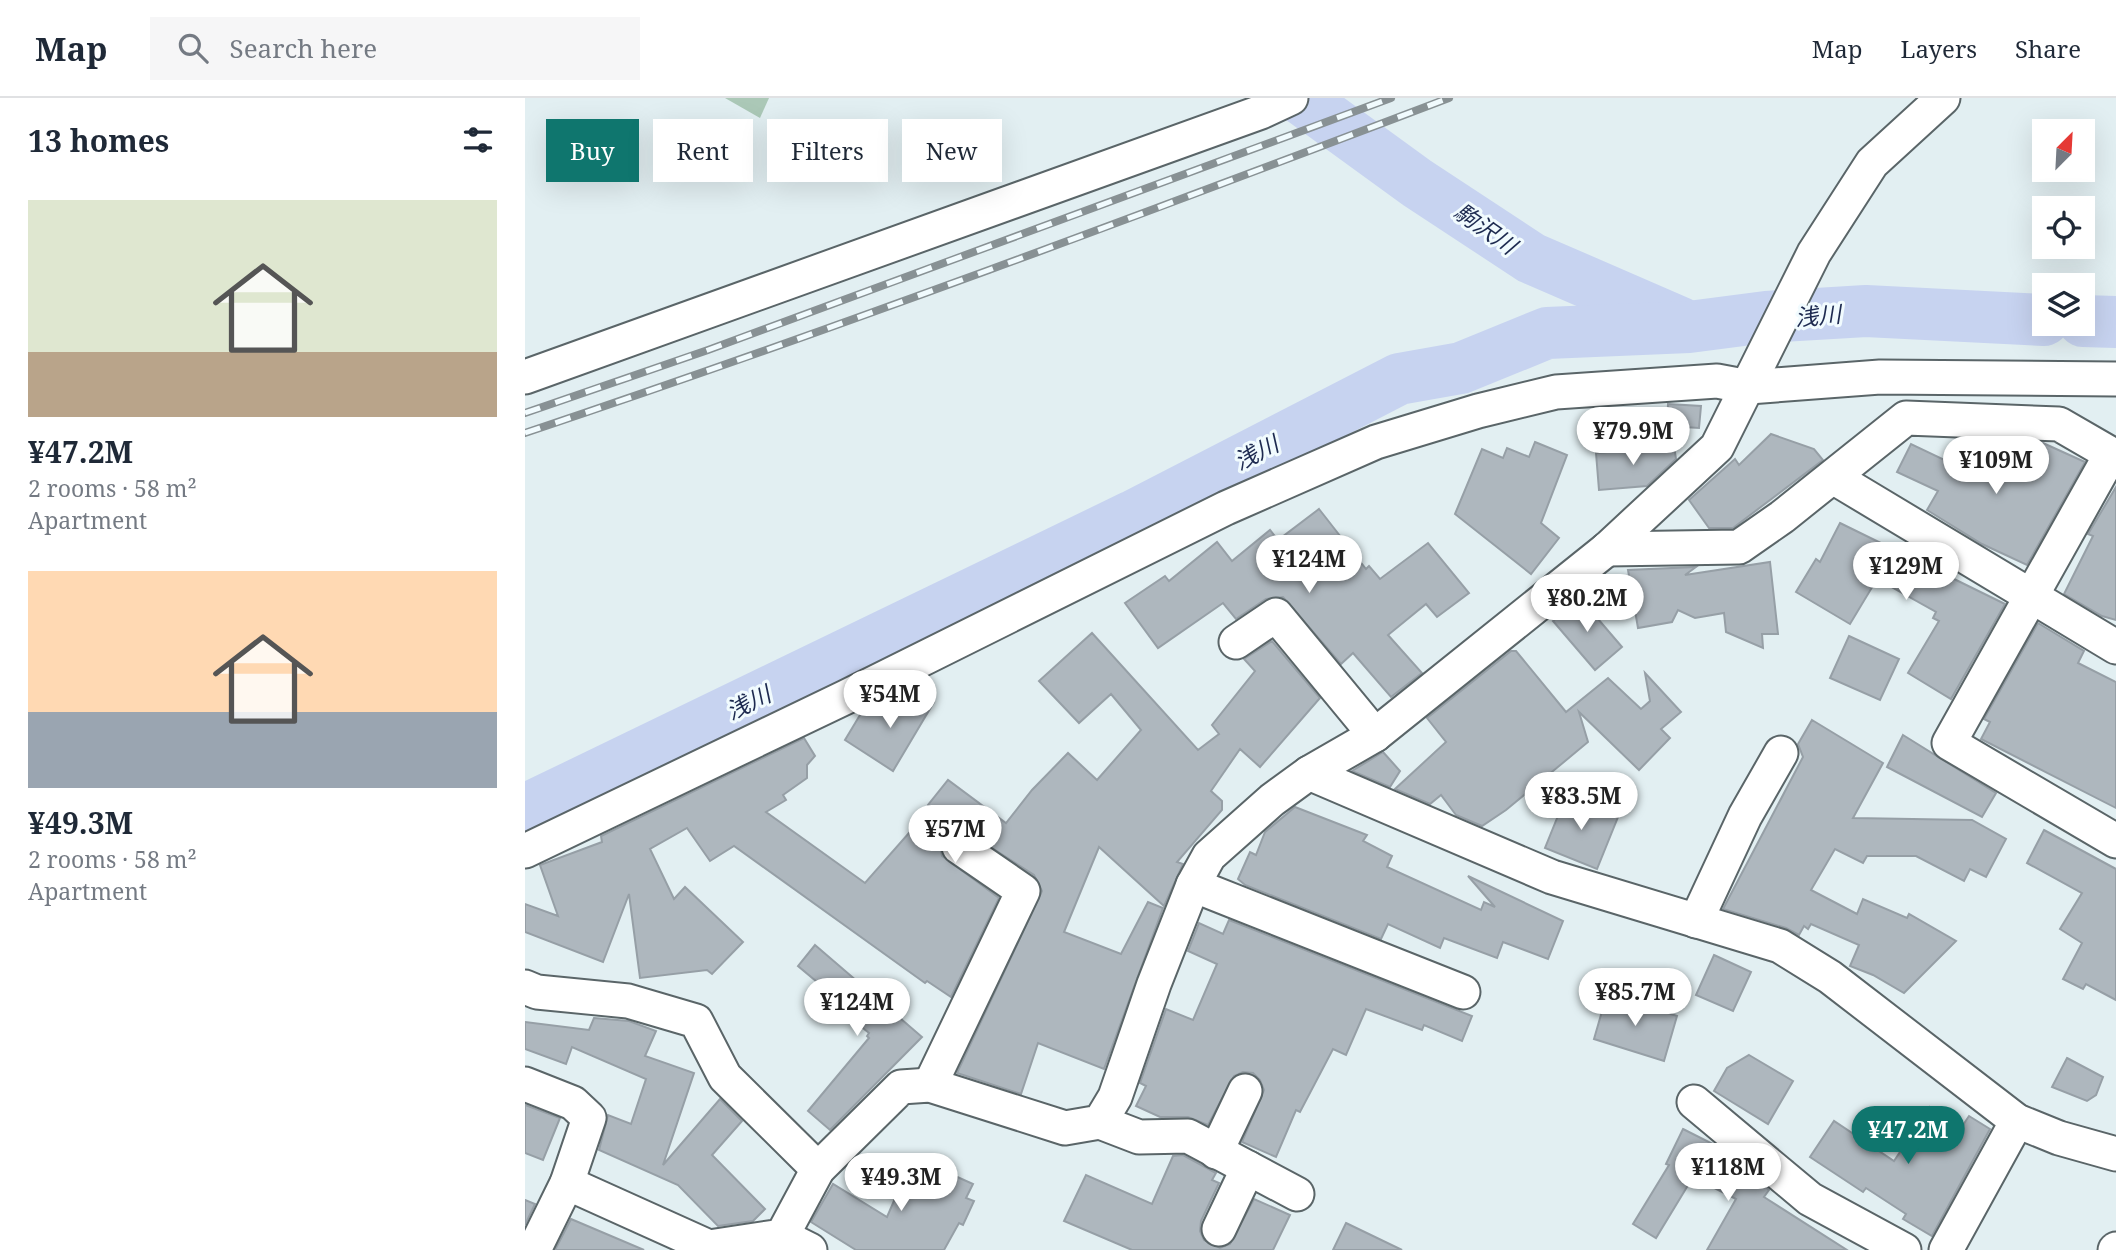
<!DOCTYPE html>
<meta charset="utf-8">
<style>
:root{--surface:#fff;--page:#f6f6f7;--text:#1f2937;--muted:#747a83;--line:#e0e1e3;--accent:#0f766e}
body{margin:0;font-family:"Noto Serif","Noto Sans JP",serif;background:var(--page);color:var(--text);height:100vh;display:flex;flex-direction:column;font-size:26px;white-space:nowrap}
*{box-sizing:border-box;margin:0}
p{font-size:23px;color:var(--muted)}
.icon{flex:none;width:38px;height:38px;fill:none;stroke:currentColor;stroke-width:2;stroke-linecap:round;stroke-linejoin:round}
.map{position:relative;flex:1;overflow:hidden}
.sheet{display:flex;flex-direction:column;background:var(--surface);width:525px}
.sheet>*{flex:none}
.guide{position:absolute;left:21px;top:21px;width:665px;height:63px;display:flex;gap:14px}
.needle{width:46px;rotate:24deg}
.controls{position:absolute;left:1507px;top:21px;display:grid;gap:14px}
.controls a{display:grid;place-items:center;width:63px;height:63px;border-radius:0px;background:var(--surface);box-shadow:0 7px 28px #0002;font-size:35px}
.price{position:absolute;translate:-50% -60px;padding:0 16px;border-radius:24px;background:#fff;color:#222;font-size:23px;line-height:46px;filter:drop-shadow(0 2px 4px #0008)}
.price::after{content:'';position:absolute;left:50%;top:42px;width:21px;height:16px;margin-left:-10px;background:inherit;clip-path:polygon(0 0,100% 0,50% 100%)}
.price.active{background:var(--accent);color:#fff}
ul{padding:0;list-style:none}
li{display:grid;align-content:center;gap:14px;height:371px;padding:0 28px}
li span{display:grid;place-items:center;height:217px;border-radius:0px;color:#555}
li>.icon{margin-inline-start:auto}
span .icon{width:126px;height:126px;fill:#fffc;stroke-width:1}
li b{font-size:30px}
h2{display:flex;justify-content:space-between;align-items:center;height:84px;padding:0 28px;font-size:30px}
.tag{padding:0 24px;border-radius:0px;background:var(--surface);box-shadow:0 7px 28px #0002;font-size:24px;line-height:63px}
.tag.active{background:var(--accent);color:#fff}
header{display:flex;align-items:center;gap:42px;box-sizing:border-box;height:98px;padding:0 35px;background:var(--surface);border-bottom:2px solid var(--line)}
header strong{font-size:33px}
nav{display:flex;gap:38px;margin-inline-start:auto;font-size:24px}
.search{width:490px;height:63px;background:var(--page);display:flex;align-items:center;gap:18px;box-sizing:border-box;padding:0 24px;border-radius:0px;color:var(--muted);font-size:26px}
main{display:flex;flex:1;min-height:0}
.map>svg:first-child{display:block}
.green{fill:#abc8b7}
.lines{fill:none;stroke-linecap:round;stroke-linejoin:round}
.river{stroke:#c7d3f0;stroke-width:52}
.building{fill:#aeb7be;stroke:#969fa6;stroke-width:2}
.street-casing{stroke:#5a6568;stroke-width:37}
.street{stroke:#fff;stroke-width:33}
.rail-casing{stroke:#889194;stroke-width:8}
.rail{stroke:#f1fbfe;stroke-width:5;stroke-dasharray:16;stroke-linecap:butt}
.labels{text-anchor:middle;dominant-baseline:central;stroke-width:6;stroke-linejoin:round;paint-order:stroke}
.water-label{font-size:23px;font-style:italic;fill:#1d2a50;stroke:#f1fbfe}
</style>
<header>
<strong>Map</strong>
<div class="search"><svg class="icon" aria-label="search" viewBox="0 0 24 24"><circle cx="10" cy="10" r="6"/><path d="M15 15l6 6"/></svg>Search here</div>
<nav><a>Map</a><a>Layers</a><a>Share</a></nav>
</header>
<main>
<section class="sheet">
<h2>13 homes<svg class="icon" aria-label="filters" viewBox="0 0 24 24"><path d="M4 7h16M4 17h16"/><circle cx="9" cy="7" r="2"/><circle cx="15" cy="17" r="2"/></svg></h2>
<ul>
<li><span style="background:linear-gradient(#dfe7d0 70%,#b9a48a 0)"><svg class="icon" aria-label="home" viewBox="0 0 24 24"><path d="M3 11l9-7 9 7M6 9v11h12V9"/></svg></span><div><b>¥47.2M</b><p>2 rooms · 58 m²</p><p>Apartment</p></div></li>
<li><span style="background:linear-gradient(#ffd9b3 65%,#9aa5b1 0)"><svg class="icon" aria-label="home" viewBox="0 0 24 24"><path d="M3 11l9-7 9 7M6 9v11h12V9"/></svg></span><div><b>¥49.3M</b><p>2 rooms · 58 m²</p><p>Apartment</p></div></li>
</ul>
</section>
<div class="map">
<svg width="1591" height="1152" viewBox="0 0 1591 1152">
<rect width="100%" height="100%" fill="#e2eff2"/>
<!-- green -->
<polygon class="green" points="200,0 244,0 235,20"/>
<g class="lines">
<!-- river -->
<g class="river">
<polyline points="775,0 892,85 1006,160 1156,225"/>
<polyline points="1558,223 1591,224"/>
<polyline points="0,712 608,418 874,281 936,270 1022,235 1164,229 1241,219 1341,213 1519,222"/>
</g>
</g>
<!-- building -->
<g class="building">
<polygon points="1143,306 1176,308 1174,330 1142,328"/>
<polygon points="1246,336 1289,351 1298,362 1208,430 1184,430 1164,402 1210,361 1214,367"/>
<polygon points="1010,344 1042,357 1016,425 1034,440 1006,476 930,416 957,351 978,360 982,350 1004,359"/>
<polygon points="1518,345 1560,364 1502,467 1457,446 1402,412 1413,393 1372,374 1386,346 1434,369 1446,349 1500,381"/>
<polygon points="1149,348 1151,361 1122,388 1074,392 1071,355"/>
<polygon points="1591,389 1591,522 1577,518 1539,496 1568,438 1563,436"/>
<polygon points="794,411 841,471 844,468 855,481 903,445 944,495 912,519 901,506 863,537 897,575 866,599 828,555 816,566 758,499 741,501 711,521 698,505 633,550 600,505 640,478 644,483 692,444 707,463 745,432 753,442"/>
<polygon points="1315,425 1480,506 1426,601 1383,575 1414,523 1408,520 1411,514 1352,481 1325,526 1271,494 1291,461 1295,464"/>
<polygon points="1245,464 1253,536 1237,536 1238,550 1201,534 1199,515 1170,520 1153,512 1147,524 1113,530 1103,472 1171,469 1160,477"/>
<polygon points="1055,500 1097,549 1070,572 1028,523"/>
<polygon points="1513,525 1559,553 1553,565 1591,584 1591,710 1456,641 1465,624 1459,621"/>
<polygon points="567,535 673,652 694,636 687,627 730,573 719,561 747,543 795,600 735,669 715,651 686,693 697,703 697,712 652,764 658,766 639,808 574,749 539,834 596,856 623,804 638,810 579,971 513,945 496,996 432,975 517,793 509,777 436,730 426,731 419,738 415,748 417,758 474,800 426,899 402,883 400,885 209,748 185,763 162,730 125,751 149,801 160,789 218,844 187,876 182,872 115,880 104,796 78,864 0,834 0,806 33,818 15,767 77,744 76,738 279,640 290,658 282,667 282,680 258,697 261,702 241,714 340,785 406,710 403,707 423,682 481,725 507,692 543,655 572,682 616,632 586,596 554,625 514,583"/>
<polygon points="1324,538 1374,561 1355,602 1305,580"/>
<polygon points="986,553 991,553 1041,614 1083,580 1116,611 1125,603 1120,575 1156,614 1136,631 1145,640 1114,672 1054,614 1063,644 981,712 957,728 931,717 916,697 905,706 870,691 921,644 902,620"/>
<polygon points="388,591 409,604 368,673 320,642 338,612 345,609 367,622"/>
<polygon points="1287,622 1358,665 1328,720 1447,722 1481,741 1461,779 1445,771 1439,783 1391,758 1342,758 1338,765 1310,751 1286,792 1332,816 1338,801 1382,820 1384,816 1431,843 1379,895 1348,877 1325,868 1334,847 1286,826 1283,831 1279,828 1274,837 1261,830 1198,811 1278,659 1273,646"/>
<polygon points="1378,637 1471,695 1457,719 1362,669"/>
<polygon points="858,654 875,673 865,689 827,673"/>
<polygon points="1041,698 1093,719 1072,771 1020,750"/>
<polygon points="770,709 842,737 838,743 867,758 862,769 956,812 959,804 970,809 943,778 1038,823 1023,861 978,844 972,860 919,840 915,850 863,826 856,841 720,787 713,781 725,754 731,757 740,734"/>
<polygon points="1519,732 1591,771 1591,902 1561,886 1558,891 1538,881 1557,845 1535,831 1557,795 1502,765"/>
<polygon points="704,822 947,918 937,943 899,927 897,932 841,911 821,957 808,951 775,1014 771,1012 751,1059 717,1044 739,992 735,982 728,975 718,974 709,978 683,1027 663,1019 635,1019 611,1008 621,988 615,985 641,911 668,922 692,866 663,853 674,825 698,836"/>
<polygon points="290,847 397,939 305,1032 283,1013 344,940 342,938 344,935 306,904 310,899 273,868"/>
<polygon points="1189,857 1226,874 1208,913 1171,897"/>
<polygon points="1082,896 1152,918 1139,963 1069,941"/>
<polygon points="69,920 104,923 131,933 120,958 169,975 138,1067 195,1001 217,1023 187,1057 240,1111 228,1123 193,1128 153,1087 74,1052 83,1017 106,1026 121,981 47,949 41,966 0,951 0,924 64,932"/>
<polygon points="1224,957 1268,983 1243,1026 1189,993 1202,970"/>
<polygon points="1542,960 1578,979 1571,997 1562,1003 1527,989"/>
<polygon points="0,1007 35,1020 18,1062 0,1055"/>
<polygon points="1405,1009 1436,1030 1444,1018 1465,1031 1407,1138 1378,1121 1381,1116 1341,1090 1338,1094 1285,1059 1309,1023 1369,1063"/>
<polygon points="1158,1031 1190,1047 1244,1092 1239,1099 1322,1152 1182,1152 1211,1101 1168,1079 1131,1140 1108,1126 1144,1067 1141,1066"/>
<polygon points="658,1057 691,1075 687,1082 694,1085 676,1123 675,1133 679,1142 695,1150 705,1146 729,1101 765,1117 748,1152 607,1152 539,1123 561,1077 627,1106 648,1058"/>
<polygon points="388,1059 448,1086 441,1100 449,1103 438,1127 434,1125 419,1152 331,1152 286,1124 308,1086 362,1119"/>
<polygon points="0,1102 10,1106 0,1127"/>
<polygon points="46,1121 119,1152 30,1152"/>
<polygon points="821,1125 877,1152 808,1152"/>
</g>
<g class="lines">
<defs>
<g id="street">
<polyline points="0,279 736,14 766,0"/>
<polyline points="1586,356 1424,645 1591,743"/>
<polyline points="1308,379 1591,549"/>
<polyline points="1082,451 1214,449 1257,419 1381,320 1534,326 1591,359"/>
<polyline points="711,544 751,517 850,637"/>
<polyline points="784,675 1027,779 1255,848 1305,879 1492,1023 1534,1040 1591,1056"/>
<polyline points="0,753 321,599 701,410 851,344 953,313 1031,294 1192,283 1224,289 1355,279 1591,281"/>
<polyline points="668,787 938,894"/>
<polyline points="1171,823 1220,718 1256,655"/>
<polyline points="0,889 12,894 103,903 171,923 200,979 293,1071"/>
<polyline points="0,986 48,1005 64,1020 42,1085 9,1152"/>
<polyline points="405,987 498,793 434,749"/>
<polyline points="1169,1004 1285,1101 1379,1152"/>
<polyline points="575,1024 614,1039 663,1038 772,1096"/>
<polyline points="691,1054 720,993"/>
<polyline points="42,1085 184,1149"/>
<polyline points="694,1131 723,1070"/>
<polyline points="257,1138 285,1152"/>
<polyline points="181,1152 184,1149 257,1138 293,1071 376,989 405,987 540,1030 575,1024 590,999 629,886 668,787 684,758 747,702 784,675 850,637 1082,451 1192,349 1289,155 1347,65 1418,0"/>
<polyline points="1421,1152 1492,1023"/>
<polyline points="1590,1152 1591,1151"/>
</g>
</defs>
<!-- street casing -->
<use href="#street" class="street-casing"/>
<!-- street -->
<use href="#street" class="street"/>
<defs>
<g id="rail">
<polyline points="0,315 183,252 866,0"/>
<path d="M0 335C311 231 618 116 924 0"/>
</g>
</defs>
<!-- rail casing -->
<use href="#rail" class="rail-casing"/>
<!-- rail -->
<use href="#rail" class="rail"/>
</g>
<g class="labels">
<!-- water labels -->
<g class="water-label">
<text transform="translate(961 130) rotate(35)">駒沢川</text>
<text transform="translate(1293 217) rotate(-5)">浅川</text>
<text transform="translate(731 354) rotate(-27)">浅川</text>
<text transform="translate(223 604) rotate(-26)">浅川</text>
</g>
</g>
</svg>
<div class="controls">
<a><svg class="needle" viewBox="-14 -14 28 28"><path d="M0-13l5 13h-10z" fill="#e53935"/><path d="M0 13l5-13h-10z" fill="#747a83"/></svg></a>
<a><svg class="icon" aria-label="locate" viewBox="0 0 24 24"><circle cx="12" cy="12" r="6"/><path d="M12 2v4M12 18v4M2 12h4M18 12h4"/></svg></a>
<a><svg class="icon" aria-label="layers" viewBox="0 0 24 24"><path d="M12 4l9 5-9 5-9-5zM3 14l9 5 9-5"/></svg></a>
</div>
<b class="price" style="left:1108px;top:369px">¥79.9M</b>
<b class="price" style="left:1471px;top:398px">¥109M</b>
<b class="price" style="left:784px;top:497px">¥124M</b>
<b class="price" style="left:1381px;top:504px">¥129M</b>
<b class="price" style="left:1062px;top:536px">¥80.2M</b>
<b class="price" style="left:365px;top:632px">¥54M</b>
<b class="price" style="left:1056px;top:734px">¥83.5M</b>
<b class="price" style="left:430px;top:767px">¥57M</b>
<b class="price" style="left:1110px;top:930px">¥85.7M</b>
<b class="price" style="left:332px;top:940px">¥124M</b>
<b class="price active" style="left:1383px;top:1068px">¥47.2M</b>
<b class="price" style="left:1203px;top:1105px">¥118M</b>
<b class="price" style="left:376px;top:1115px">¥49.3M</b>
<div class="guide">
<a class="tag active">Buy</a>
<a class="tag">Rent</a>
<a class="tag">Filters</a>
<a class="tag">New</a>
</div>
</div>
</main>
